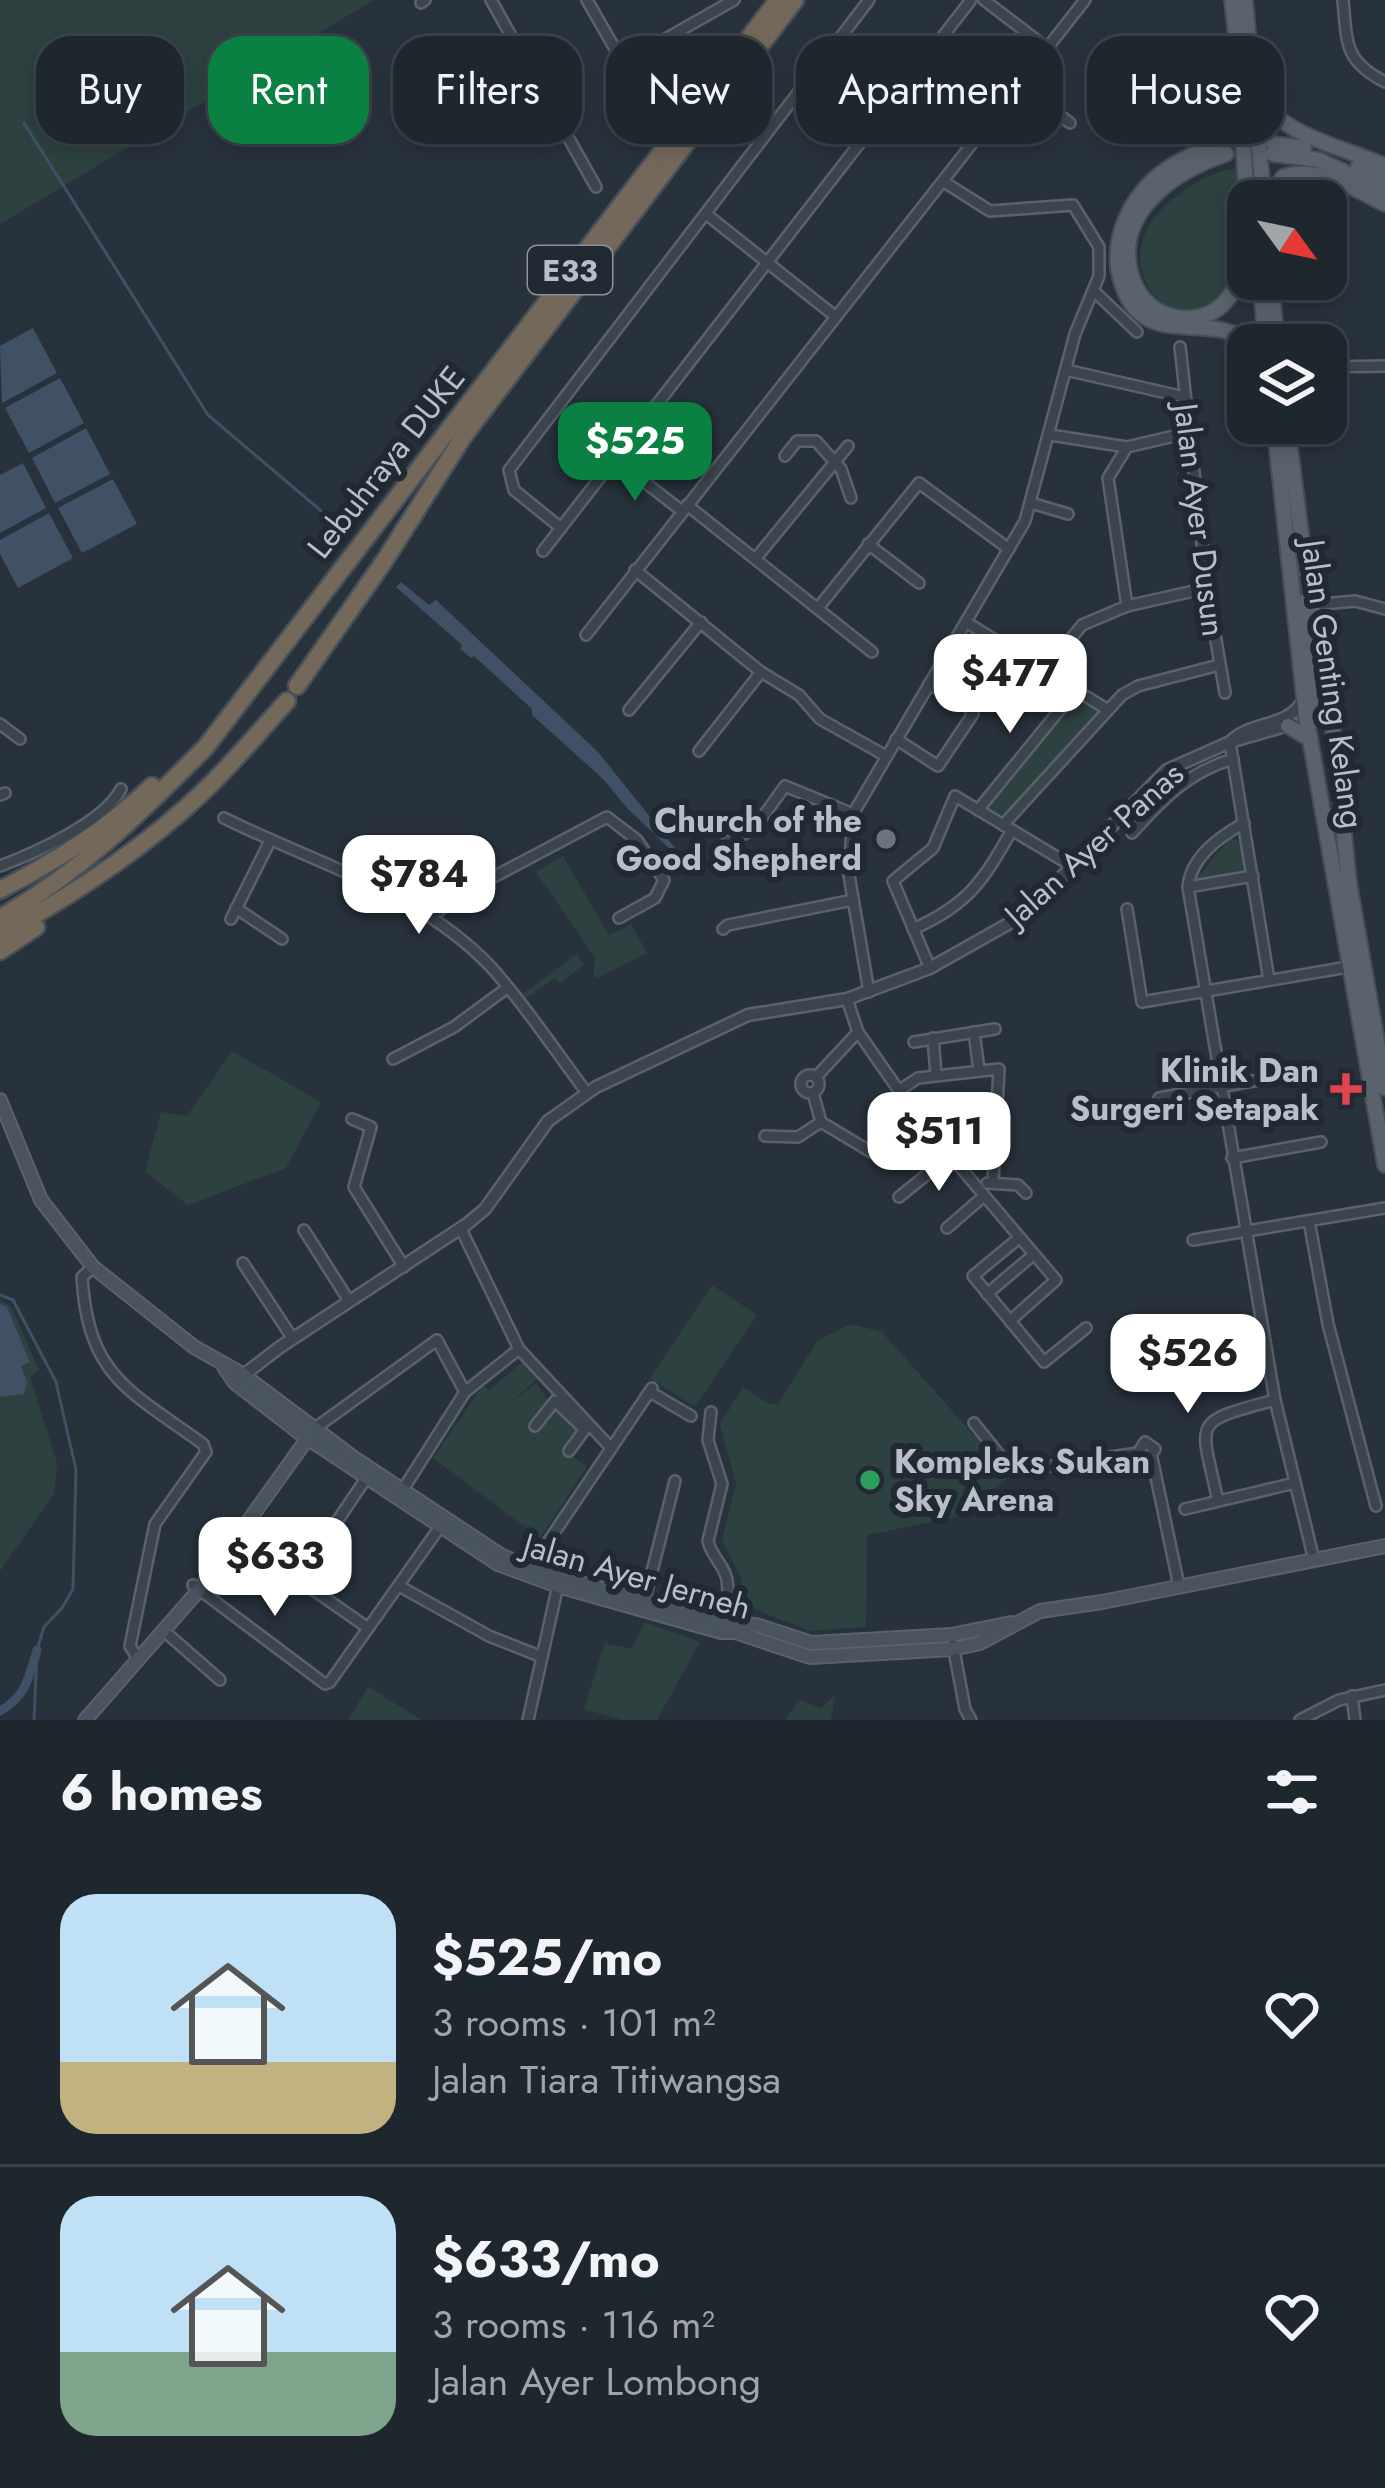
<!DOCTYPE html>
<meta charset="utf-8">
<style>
:root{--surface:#1e262e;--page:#262e36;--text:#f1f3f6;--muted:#a1a5aa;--line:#3c434a;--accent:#0b8043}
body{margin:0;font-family:Jost,sans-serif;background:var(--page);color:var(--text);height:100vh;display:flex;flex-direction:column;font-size:45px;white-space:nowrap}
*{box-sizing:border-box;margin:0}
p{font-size:39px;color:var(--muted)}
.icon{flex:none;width:66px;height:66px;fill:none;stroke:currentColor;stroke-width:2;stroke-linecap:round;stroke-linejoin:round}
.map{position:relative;height:1720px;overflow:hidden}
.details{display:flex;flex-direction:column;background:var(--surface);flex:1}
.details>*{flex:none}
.banner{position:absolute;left:36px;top:36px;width:1314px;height:108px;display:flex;gap:24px}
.needle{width:78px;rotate:123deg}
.controls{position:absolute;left:1227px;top:180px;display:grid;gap:24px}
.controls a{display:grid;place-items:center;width:120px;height:120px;border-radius:24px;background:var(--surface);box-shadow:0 6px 18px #0003,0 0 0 3px var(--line);font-size:60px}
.price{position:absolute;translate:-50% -102px;padding:0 27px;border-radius:24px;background:#fff;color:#222;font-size:39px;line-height:78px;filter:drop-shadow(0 3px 6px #0008)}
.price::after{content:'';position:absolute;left:50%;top:72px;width:36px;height:27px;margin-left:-18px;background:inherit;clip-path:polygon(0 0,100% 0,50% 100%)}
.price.active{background:var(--accent);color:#fff}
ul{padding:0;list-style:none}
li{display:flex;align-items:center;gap:36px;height:300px;padding:0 60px}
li+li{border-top:3px solid var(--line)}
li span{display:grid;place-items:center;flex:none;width:336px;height:240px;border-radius:36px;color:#555}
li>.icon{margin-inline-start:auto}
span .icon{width:144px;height:144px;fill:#fffc;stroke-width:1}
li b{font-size:51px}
h2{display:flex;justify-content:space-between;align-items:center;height:144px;padding:0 60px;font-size:51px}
.chip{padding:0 42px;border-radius:36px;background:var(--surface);box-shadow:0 6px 18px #0003,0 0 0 3px var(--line);font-size:42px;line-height:108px}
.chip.active{background:var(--accent);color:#fff}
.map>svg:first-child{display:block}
.green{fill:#2d4141}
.water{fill:#405065}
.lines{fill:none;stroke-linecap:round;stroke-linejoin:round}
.stream{stroke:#405065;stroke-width:3}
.canal{stroke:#405065;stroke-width:9}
.minor-casing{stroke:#5a626b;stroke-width:14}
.tertiary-casing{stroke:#5a626b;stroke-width:15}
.secondary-casing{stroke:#5a626b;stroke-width:16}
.primary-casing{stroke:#454d57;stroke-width:18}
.motorway-casing{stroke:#474f58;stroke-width:21}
.minor{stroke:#3c444e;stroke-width:9}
.tertiary{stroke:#3c444e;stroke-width:10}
.secondary{stroke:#4a5360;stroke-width:12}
.primary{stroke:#5a636d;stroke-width:14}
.motorway{stroke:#73685a;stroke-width:16}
.worship-dot{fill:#6b7280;stroke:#212933;stroke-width:4.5}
.health-dot{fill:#e0444e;stroke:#212933;stroke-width:4.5}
.leisure-dot{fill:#2e9e5b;stroke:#212933;stroke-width:4.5}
.labels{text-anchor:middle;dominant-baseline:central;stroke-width:12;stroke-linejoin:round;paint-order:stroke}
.shield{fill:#212933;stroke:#8b929b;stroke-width:3}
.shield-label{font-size:30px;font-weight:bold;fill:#b8bfc8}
.street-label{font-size:33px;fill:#b8bfc8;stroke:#212933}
.poi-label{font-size:33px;font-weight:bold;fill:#b8bfc8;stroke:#212933;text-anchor:end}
</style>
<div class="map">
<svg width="1385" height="1720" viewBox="0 0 1385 1720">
<rect width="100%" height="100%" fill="#28323d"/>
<!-- green -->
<g class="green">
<polygon points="0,0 374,0 0,224"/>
<path d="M1238 168C1240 204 1250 252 1231 286 1192 359 1087 268 1173 199 1193 183 1212 171 1238 168Z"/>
<polygon points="1077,694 1102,711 1006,814 997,817 986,811"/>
<polygon points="1230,838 1241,842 1244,871 1195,880"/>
<polygon points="563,856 609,935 631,924 647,953 597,978 593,974 595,958 536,872"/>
<polygon points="577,954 584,965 560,983 555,978 526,998 523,994"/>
<polygon points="232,1051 321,1102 286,1168 188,1205 145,1171 161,1112 187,1116"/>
<polygon points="712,1285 757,1315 695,1407 650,1378"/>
<polygon points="0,1300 11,1306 39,1370 30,1377 57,1463 54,1494 0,1571"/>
<polygon points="851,1324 882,1332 1010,1476 961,1516 867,1535 866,1627 811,1631 743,1605 739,1592 742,1580 722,1541 736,1484 720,1424 743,1387 771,1405 778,1404 818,1340"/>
<polygon points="522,1362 537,1379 507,1406 536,1383 553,1408 581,1430 567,1452 587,1467 540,1538 433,1458 483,1385 489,1390"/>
<polygon points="644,1622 700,1642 657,1720 622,1720 584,1709 605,1643 632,1649"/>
<polygon points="368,1687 369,1687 421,1720 348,1720"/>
<polygon points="835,1695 831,1720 786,1720 798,1700 821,1708"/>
</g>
<!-- water -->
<g class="water">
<polygon points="33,328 57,373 2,403 0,346"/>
<polygon points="60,378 84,423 29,453 5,408"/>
<polygon points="86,428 110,474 55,503 32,458"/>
<polygon points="23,463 46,508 0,533 0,475"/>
<polygon points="113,479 137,524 82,553 58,508"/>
<polygon points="49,513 73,558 18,588 0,554 0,540"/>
<polygon points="401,582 429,605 436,600 598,752 675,848 672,851 628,809 603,779 532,715 532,709 474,656 471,658 460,649 462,645 396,587"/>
<polygon points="0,1304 7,1307 30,1362 21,1366 27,1382 24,1394 0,1397"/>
</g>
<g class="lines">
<!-- stream -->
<g class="stream">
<polyline points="24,123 208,415 346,532"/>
<polyline points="0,1295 13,1300 56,1382 76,1470 73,1589 62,1608 44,1627 37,1650 34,1720"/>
</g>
<!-- canal -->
<path class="canal" d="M0 1711C26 1697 29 1677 37 1650"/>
<defs>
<g id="minor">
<polyline points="491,0 596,187"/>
<polyline points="587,0 646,103"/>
<polyline points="984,0 1047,48"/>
<path d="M1343 0C1347 43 1344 61 1385 82"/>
<polyline points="421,3 425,0"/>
<polyline points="623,63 734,0"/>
<polyline points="1020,84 1070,123"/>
<polyline points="706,214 836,317"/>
<polyline points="1094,291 1137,332"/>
<polyline points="1180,347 1207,588 1225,693"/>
<polyline points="1326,367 1385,366"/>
<polyline points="1066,370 1184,397"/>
<polyline points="1050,435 1127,447"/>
<polyline points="785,456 797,441 816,441 841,469 851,498"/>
<polyline points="616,460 682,511"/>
<polyline points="1031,503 1068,514"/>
<polyline points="687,505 872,652"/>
<polyline points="561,528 514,490 509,470 869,0"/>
<polyline points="868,544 919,583"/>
<polyline points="543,551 971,0"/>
<polyline points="756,558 848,446"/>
<polyline points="635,570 761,672 799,695 820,719 886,756"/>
<polyline points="1312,605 1355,601 1385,609"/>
<polyline points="1127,606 1108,478 1127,447 1187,433"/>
<polyline points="818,608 919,483 1009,549"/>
<polyline points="966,622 1108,710"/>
<polyline points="586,635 1085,0"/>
<polyline points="1046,670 1082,625 1127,606 1207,588"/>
<polyline points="629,710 701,622"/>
<polyline points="0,724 20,739"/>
<polyline points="896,739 938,766 973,714 968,706 929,684"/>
<polyline points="1230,742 1269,980"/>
<polyline points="699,751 761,672"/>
<polyline points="0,795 5,793"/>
<polyline points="978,810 1076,690"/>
<path d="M224 818C314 863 421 892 491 967 526 1006 556 1052 587 1093"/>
<path d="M1244 823C1219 837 1191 857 1188 887L1275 1400 1314 1560"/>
<polyline points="1003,825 1122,695 1138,686 1219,665"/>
<path d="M1132 833C1163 799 1188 772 1233 759"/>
<polyline points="726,843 754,829 785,786 853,814"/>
<path d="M0 866C35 853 104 822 121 789"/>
<polyline points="1188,887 1253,876"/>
<polyline points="236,908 282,939"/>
<polyline points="1127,909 1142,1002 1348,967"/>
<polyline points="430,917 467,891 607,817 637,840 664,880 655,898 619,918"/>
<polyline points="231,919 270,841"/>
<polyline points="723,929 728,925 853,900"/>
<path d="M913 929C968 905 983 881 1012 830"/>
<polyline points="930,968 893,881 933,848 955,796 1072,866"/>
<polyline points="869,992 849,875 853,814 1025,521 1075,334 1099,276 1099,247 1073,205 990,211 944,182"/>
<polyline points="847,999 858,1032 916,1115 1056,1280 1010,1321"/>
<polyline points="974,1032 979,1070"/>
<polyline points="933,1038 936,1074"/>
<polyline points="914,1042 995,1029"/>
<polyline points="393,1059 454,1027 507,988"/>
<circle cx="810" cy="1084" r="9"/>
<polyline points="816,1077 858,1032"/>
<polyline points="898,1091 918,1078 999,1069 993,1182"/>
<polyline points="1159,1098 1308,1071"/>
<polyline points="352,1119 371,1127 354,1187 404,1267"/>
<polyline points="821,1122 871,1152 916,1115"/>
<polyline points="765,1136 798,1137 821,1122 813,1093"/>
<polyline points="1232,1158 1321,1142"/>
<polyline points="987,1183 1018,1185 1026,1193"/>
<polyline points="899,1197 951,1155"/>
<polyline points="1309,1221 1328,1324 1376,1506"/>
<polyline points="947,1228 984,1196"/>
<polyline points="461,1229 519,1349 611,1448"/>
<polyline points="304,1230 349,1301"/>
<polyline points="1019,1238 973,1276 1044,1362 1086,1328"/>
<polyline points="1193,1240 1385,1208"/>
<polyline points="243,1263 293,1339"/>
<path d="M93 1267 82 1277C88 1377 130 1391 203 1444L206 1452 155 1524 130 1646 138 1659"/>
<polyline points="987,1294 1033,1255"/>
<polyline points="650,1392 691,1416"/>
<path d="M711 1412 708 1440 722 1484 708 1541C711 1556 725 1566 727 1580 729 1596 728 1607 733 1623"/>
<polyline points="974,1423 1006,1463 1023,1470 1138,1453 1148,1459 1155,1449 1145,1442 1138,1453"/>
<polyline points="535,1426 555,1401 584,1429"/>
<polyline points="314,1429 437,1340 465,1392"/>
<polyline points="569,1451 586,1428"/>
<polyline points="1152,1458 1179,1586"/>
<polyline points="402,1491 465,1392 519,1349"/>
<path d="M1218 1501C1200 1418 1190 1423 1275 1400"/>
<polyline points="1185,1509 1295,1483"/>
<polyline points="232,1533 368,1628"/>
<polyline points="531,1567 652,1388"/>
<polyline points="298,1579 369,1474"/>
<polyline points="193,1585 325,1684 330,1682 442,1524"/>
<polyline points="399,1586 489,1636 542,1657"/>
<polyline points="645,1599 675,1481"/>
<polyline points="163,1630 220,1680"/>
<polyline points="953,1645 965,1709 971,1720"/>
<polyline points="1352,1696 1355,1720"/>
<polyline points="528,1720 558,1585"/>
<polyline points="1300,1720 1339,1700 1385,1690"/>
</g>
<g id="tertiary">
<path d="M1230 742C1252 720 1286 729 1303 701"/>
<polyline points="237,1380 280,1347 467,1224 485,1209 548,1121 596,1087 748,1015 847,999 930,968 1024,915 1167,770 1230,742 1292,724"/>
</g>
<g id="secondary">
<polyline points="0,1100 41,1200 93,1267 194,1347 242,1374 354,1458 502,1556 560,1577 723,1623 756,1625 812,1643 951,1635 1011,1623"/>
<polyline points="224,1367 235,1383 301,1434 498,1564 558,1586 721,1632 735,1632 810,1657 953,1649 980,1643 1040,1611 1102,1602 1385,1546"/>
<polyline points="85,1720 199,1590 310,1435"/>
</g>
<g id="primary">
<polyline points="1232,0 1243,101"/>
<polyline points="1245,0 1264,201"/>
<path d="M1258 90C1275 136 1343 146 1385 166"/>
<path d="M1225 143C1181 156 1143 177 1125 221 1118 239 1115 259 1120 277 1140 357 1213 306 1250 345"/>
<polyline points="1273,144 1304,148"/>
<path d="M1226 154C1177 170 1116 210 1130 270 1133 285 1142 300 1154 308 1167 317 1183 320 1198 317 1275 302 1236 149 1242 91"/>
<polyline points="1273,154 1319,160 1385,191"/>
<polyline points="1358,167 1385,180"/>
<path d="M1267 201 1283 177C1317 165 1355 189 1385 204"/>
<polyline points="1260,279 1266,345"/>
<polyline points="1271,279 1277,345"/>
<polyline points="1274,423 1306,716 1385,1165"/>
<polyline points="1287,423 1305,565 1331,709 1349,882 1385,1088"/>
<polyline points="1307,716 1314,697 1303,608 1308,598"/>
<polyline points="1288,726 1310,739"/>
</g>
<g id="motorway">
<polyline points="297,686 385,560 463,437 795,0"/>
<path d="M0 890C56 861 106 830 152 786"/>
<path d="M0 918C84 869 137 816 205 748L778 0"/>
<path d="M0 935C71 896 146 847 205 790 234 762 260 731 287 701"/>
<polyline points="0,951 36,927"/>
</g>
</defs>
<!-- minor casing -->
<use href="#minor" class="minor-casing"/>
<!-- tertiary casing -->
<use href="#tertiary" class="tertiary-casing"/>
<!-- secondary casing -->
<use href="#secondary" class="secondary-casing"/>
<!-- primary casing -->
<use href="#primary" class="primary-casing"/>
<!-- motorway casing -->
<use href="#motorway" class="motorway-casing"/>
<!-- minor -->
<use href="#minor" class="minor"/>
<!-- tertiary -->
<use href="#tertiary" class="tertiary"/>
<!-- secondary -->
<use href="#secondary" class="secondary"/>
<!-- primary -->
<use href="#primary" class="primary"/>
<!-- motorway -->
<use href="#motorway" class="motorway"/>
</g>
<!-- markers -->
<circle class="worship-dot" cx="886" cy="839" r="12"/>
<path class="health-dot" d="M1340 1071h12v12h12v12h-12v12h-12v-12h-12v-12h12z"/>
<circle class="leisure-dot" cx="870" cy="1480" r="12"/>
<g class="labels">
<!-- shield labels -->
<rect class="shield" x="528" y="246" width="84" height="48" rx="9"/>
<g class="shield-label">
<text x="570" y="270">E33</text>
</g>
<!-- street labels -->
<g class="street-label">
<text transform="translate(386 462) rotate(-52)">Lebuhraya DUKE</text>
<text transform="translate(1200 520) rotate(83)">Jalan Ayer Dusun</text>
<text transform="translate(1333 684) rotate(82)">Jalan Genting Kelang</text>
<text transform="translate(1094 844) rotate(-42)">Jalan Ayer Panas</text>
<text transform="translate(637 1576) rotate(16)">Jalan Ayer Jerneh</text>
</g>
<!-- poi labels -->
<g class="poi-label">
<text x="862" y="820">Church of the<tspan x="862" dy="38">Good Shepherd</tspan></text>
<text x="1319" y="1070">Klinik Dan<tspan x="1319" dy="38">Surgeri Setapak</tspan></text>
<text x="894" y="1461" text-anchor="start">Kompleks Sukan<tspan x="894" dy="38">Sky Arena</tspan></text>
</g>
</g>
</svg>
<div class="controls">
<a><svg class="needle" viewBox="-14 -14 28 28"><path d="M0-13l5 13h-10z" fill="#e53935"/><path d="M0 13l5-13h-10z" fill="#a1a5aa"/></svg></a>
<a><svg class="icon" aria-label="layers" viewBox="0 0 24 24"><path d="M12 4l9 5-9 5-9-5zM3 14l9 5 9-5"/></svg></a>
</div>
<b class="price active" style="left:635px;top:504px">$525</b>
<b class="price" style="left:1010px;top:736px">$477</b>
<b class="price" style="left:419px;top:937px">$784</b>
<b class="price" style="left:939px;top:1194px">$511</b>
<b class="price" style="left:1188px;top:1416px">$526</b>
<b class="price" style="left:275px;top:1619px">$633</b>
<div class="banner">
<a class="chip">Buy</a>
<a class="chip active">Rent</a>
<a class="chip">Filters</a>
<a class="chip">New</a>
<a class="chip">Apartment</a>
<a class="chip">House</a>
</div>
</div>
<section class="details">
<h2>6 homes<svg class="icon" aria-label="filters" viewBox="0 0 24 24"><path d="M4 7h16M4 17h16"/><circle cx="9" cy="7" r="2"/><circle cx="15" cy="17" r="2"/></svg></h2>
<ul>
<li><span style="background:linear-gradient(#bfe0f5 70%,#c2b280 0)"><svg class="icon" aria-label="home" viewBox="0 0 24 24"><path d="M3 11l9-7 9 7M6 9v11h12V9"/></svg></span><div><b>$525/mo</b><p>3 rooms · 101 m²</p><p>Jalan Tiara Titiwangsa</p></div><svg class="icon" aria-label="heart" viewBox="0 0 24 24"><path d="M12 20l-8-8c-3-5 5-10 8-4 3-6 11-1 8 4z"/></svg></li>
<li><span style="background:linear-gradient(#bfe0f5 65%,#7fa58c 0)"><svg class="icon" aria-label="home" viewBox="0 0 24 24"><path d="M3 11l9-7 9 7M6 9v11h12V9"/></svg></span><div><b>$633/mo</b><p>3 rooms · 116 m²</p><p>Jalan Ayer Lombong</p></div><svg class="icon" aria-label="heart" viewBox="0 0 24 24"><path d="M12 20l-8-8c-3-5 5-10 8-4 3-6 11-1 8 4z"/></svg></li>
</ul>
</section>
